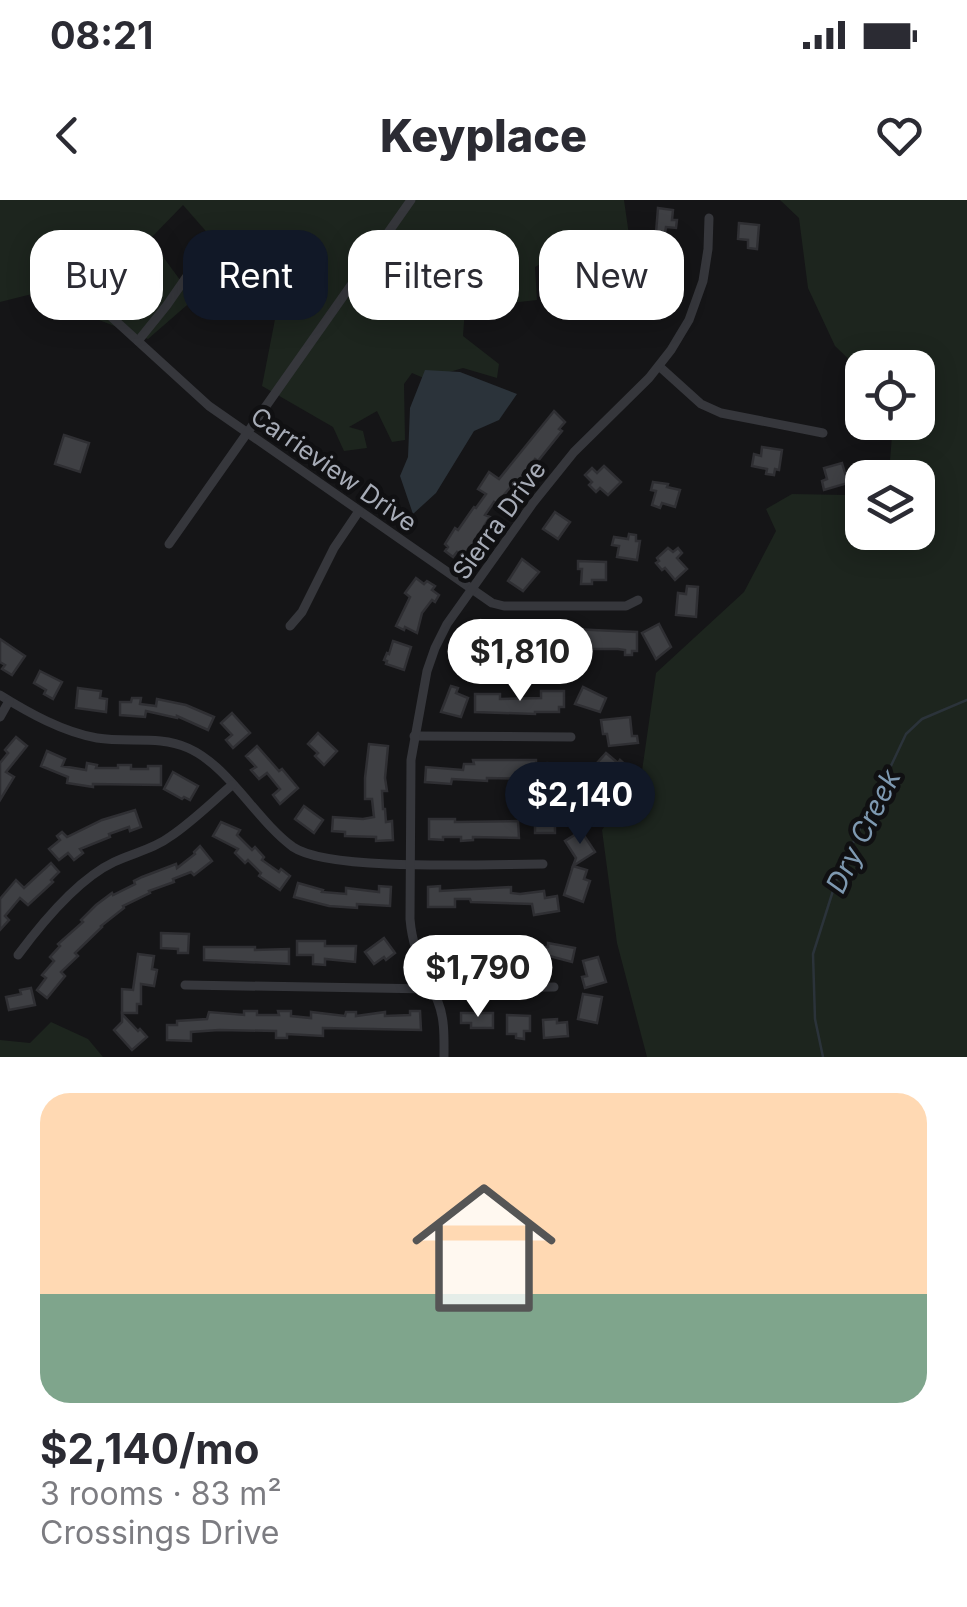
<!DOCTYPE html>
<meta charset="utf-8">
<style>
:root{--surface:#fff;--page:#f7f7f7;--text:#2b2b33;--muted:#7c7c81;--accent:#111827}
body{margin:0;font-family:Inter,sans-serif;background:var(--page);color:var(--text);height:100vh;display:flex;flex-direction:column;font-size:38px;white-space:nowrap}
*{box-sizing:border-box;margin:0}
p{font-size:32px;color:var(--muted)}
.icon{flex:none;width:55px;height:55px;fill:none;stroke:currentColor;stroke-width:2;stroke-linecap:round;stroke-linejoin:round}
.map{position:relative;height:857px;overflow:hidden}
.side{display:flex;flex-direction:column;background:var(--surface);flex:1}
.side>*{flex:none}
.hud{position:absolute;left:30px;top:30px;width:908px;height:90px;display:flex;gap:20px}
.tools{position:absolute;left:845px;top:150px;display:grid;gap:20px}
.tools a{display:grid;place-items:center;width:90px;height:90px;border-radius:20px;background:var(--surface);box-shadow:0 5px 25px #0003;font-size:50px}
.price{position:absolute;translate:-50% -85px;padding:0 22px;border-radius:35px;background:#fff;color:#222;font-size:32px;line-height:65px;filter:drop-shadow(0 2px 5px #0008)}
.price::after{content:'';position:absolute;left:50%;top:60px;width:30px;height:22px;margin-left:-15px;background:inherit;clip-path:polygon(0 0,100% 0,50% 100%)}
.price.on{background:var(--accent);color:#fff}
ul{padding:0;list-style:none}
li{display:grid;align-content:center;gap:20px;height:530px;padding:0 40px}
li span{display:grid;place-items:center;height:310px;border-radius:30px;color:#555}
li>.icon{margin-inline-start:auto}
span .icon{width:180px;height:180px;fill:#fffc;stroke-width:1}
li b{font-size:42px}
.pill{padding:0 35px;border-radius:30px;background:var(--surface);box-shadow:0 5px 25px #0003;font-size:35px;line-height:90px}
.pill.on{background:var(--accent);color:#fff}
.status{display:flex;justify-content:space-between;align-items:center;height:70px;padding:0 50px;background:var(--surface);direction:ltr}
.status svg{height:28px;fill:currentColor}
header{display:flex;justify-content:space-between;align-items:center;height:130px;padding:0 40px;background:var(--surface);font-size:45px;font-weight:800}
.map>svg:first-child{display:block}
.green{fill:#1d251e}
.water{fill:#2b333a}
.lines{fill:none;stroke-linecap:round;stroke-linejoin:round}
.stream{stroke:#2b333a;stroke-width:2.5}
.building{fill:#3f4044;stroke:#2f2f33;stroke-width:2.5}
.minor{stroke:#36373c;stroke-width:9}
.labels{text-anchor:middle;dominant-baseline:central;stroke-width:9;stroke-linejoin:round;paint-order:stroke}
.street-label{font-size:25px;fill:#a7acb7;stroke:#101012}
.water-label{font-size:28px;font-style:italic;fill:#7e99b1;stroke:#101012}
</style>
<div class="status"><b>08:21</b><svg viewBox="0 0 49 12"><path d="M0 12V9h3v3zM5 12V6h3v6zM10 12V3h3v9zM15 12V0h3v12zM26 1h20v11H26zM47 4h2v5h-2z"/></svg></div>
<header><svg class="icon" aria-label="back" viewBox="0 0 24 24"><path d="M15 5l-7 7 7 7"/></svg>Keyplace<svg class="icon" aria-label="heart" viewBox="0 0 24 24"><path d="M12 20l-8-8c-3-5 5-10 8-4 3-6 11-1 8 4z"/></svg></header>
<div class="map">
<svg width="967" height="857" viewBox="0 0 967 857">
<rect width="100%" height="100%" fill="#151517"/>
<!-- green -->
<g class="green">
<polygon points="0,0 624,0 629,35 619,51 577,45 535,67 537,100 465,108 463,136 499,164 497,178 463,168 426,179 412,173 404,184 405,240 392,242 377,211 349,227 363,231 367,248 344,251 333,227 262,186 278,104 226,99 218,45 183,5 150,39 194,99 148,139 32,94 0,102"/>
<polygon points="780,0 967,0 967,857 647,857 617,743 602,630 642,571 656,473 744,392 776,331 766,309 792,294 846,295 862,309 862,332 918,332 918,278 883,277 890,261 893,223 918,222 918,168 862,168 862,172 835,146 808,88 799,18"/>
<polygon points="51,822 88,839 103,857 0,857 0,840 30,843"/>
</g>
<!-- water -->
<polygon class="water" points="425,170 460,172 517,194 499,220 474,231 436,293 413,314 400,276 408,257 410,208"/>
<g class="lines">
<!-- stream -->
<polyline class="stream" points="823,857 815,819 813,754 838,675 869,609 887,591 889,570 906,534 922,519 967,500"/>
</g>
<!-- building -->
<g class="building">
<polygon points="658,8 673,10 672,20 677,20 676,28 666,27 665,33 656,33"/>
<polygon points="739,23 759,25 757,49 748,48 748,40 738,39"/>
<polygon points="554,211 565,222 559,229 562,231 538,261 535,259 517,283 515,282 504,295 508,299 502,307 494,302 485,315 490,317 484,326 487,329 482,336 480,335 465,358 457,352 453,357 445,351 448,347 445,344 455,328 458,330 474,307 476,308 486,294 478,289 489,272 499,279"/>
<polygon points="64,235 89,243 80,272 55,264"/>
<polygon points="762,247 782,250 779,270 775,269 774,275 766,274 767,269 752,266 754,254 761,256"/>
<polygon points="842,263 848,283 824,290 822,281 827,279 824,268"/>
<polygon points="604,266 621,282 608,295 600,288 596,292 589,285 592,282 585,275 592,268 597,273"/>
<polygon points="653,282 668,284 667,287 680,290 675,307 662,303 660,308 652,305 656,291 651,290"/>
<polygon points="555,312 570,322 558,339 543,329"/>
<polygon points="629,334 636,335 636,341 640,341 637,360 617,357 619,346 612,345 614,337 628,339"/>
<polygon points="668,348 673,352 678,348 682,353 677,358 687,369 675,380 665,368 662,370 656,363 659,361 657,358"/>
<polygon points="522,359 539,372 523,391 508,381"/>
<polygon points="578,361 606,362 606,380 592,380 592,384 581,384 582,369 578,369"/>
<polygon points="416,378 424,384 427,381 435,386 432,390 439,395 435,402 432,400 422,413 417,433 405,427 404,430 396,426 410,397 405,393"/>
<polygon points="687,386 698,387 696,417 676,415 678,393 686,394"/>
<polygon points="481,420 494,429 491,433 496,436 492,443 488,441 485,445 484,444 473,468 457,460 465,443 466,444"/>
<polygon points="659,424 671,447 656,459 642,433"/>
<polygon points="571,429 637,432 637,451 632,451 632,455 625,455 625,450 618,449 573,449 573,453 566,453 566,448 550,448 550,454 527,455 526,434 530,434 530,431 538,430 538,434 571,432"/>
<polygon points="0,439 25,456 12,475 2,469 5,465 0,462"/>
<polygon points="393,441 411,447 404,470 386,464 387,461 384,460 387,453 389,454"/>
<polygon points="40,471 62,482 53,499 44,494 46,490 34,483"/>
<polygon points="451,486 458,488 456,493 468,498 461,517 441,512"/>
<polygon points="583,487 606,498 600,512 575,504"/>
<polygon points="78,488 101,491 100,498 107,499 106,512 76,508"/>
<polygon points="541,491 564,491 564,507 559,507 559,512 535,512 535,514 475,512 475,494 500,494 500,499 541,498"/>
<polygon points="132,498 141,498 140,504 156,506 157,499 186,505 214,517 208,530 177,516 177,518 146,511 145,517 120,515 120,502 131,502"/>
<polygon points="232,513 250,533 233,548 226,540 232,535 221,523"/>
<polygon points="630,517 632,536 637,536 638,543 609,546 607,534 603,534 601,520"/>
<polygon points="318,533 337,551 324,565 315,556 318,553 308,544"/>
<polygon points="16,537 27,546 6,572 14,577 0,600 0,563 8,553 5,550"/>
<polygon points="369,544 388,546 385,578 387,591 382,591 383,609 385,609 386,622 392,621 393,640 376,641 376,637 345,636 345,632 332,631 333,617 363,619 374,617 372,599 365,599 365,578"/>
<polygon points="257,546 279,571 282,569 298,588 280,604 273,595 280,589 267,573 259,579 251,570 256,567 246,556"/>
<polygon points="47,551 65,559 62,566 86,570 87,563 97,565 96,568 118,568 118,565 131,565 131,569 148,569 148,566 161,566 161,585 93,584 93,587 67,583 68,577 41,566"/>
<polygon points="606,553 618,563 620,560 629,568 607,591 588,573"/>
<polygon points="473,560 536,560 536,564 547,563 548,579 487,578 487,581 452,579 451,584 425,582 426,567 463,570 464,564 474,564"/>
<polygon points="570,571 581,571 581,587 557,587 557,574 570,574"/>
<polygon points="173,572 198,586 190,600 184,597 182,599 164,589"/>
<polygon points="304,606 323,620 314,633 295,619"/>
<polygon points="135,610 141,627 130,631 129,627 109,634 110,637 80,649 83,653 74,660 68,653 59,660 49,649 60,640 57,636 62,632 67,637 102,620"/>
<rect x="535" y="615" width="20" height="18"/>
<polygon points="429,619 455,619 455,622 518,621 519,638 473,637 473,640 461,641 461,637 443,637 443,640 429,639"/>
<polygon points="221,622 240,630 237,635 252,650 255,647 264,657 262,660 279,672 281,669 290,676 280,690 259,676 261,673 248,660 245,663 235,653 238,649 213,636"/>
<polygon points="581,631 595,652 573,666 576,658 565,641"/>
<polygon points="200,646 212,661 194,675 191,672 173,679 174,682 149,691 150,693 123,706 124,708 101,726 102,727 75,753 78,756 61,772 65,776 47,798 37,790 46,778 42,775 54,761 50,757 60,746 58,744 83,722 81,720 96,705 112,693 113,695 135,684 134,681 142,677 176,664 177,668 195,654 194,652"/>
<polygon points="51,663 59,672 51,680 53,682 28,705 20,698 5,716 9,720 0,730 0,699 16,680 24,688"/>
<polygon points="573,666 587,670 584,679 590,681 583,702 564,695"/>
<polygon points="298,683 323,690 322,692 346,694 346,688 379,692 379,686 391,687 390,706 357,704 357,708 329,706 294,697"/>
<polygon points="440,686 440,691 511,687 511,693 520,694 544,691 545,698 557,696 559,711 534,715 532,704 471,702 470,699 455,699 455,707 428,707 428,687"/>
<polygon points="161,733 189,734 188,753 178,753 178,749 161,748"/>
<polygon points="384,738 395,753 386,760 384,757 374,764 365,752"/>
<polygon points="440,738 450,738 450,744 468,743 468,745 508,746 518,744 518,740 527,740 527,747 548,747 548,743 575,748 572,762 538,753 539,762 488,761 488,763 475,763 475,759 452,760 452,763 442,764"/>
<polygon points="297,741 325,741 325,746 356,746 355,762 325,759 325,765 313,764 313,755 297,755"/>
<polygon points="204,747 255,747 255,750 289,749 289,764 204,760"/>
<polygon points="138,754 154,756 152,769 157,770 154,786 141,784 141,804 137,804 137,813 122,813 122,789 133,790"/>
<polygon points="598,757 606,782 585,788 582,777 587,776 583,761"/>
<polygon points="31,788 35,805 9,810 6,797 21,794 20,790"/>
<polygon points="583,794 602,797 597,823 578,819"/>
<polygon points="244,811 257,811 257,815 279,815 278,811 291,811 291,816 311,818 311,812 345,816 346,812 356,812 356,816 385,812 385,816 410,815 410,811 420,811 421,830 323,828 323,836 287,834 287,838 276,838 276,831 219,830 191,832 191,841 167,840 167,825 177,825 177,821 207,819 209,812 244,815"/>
<polygon points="461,813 493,813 493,828 471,828 471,823 461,823"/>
<polygon points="122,814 138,831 140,829 147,837 132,850 114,830 122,822"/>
<polygon points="507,815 530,816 530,831 524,831 524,839 516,838 516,834 507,834"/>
<polygon points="557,819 557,823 567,822 568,836 544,838 543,820"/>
</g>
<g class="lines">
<!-- minor -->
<g class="minor">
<polyline points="383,40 440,76"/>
<polyline points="50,61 209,206 492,403 504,406 626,406 638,400"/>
<polyline points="138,141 167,105 203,53"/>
<polyline points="660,167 701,204 721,213 823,233"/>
<polyline points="169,344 411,0"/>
<polyline points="290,426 302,412 334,348 359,311"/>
<path d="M0 495C29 513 63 532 97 538 128 543 159 535 188 548 229 566 256 620 293 647 329 672 492 664 543 664"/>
<polyline points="0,517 9,501"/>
<polyline points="414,536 571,537"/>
<path d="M18 755C41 724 78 679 114 662 133 653 154 649 171 636 193 621 212 602 232 585"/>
<polyline points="185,785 432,789 554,787"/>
<path d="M444 857C444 839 445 819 438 802 426 770 413 755 410 719L411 560 427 471 435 448 447 424 533 303 574 252 649 178 671 150 689 120 703 81 708 49 709 18"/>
</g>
</g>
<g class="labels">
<!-- street labels -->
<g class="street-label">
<text transform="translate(334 269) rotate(35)">Carrieview Drive</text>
<text transform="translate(499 320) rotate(-54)">Sierra Drive</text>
</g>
<!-- water labels -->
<g class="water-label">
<text transform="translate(863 631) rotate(-64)">Dry Creek</text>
</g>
</g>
</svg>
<div class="tools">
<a><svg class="icon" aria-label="locate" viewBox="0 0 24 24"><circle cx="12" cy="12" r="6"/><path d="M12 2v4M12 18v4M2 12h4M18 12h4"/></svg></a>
<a><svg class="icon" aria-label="layers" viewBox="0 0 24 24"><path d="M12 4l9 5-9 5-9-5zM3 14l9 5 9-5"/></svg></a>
</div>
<b class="price" style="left:520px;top:504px">$1,810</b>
<b class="price on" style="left:580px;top:647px">$2,140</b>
<b class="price" style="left:478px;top:820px">$1,790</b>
<div class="hud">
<a class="pill">Buy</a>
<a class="pill on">Rent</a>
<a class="pill">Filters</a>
<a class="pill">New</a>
</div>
</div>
<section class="side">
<ul>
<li><span style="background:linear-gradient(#ffd9b3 65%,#7fa58c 0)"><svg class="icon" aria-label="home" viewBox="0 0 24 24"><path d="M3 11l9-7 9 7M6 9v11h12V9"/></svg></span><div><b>$2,140/mo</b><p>3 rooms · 83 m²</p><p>Crossings Drive</p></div></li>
</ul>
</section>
